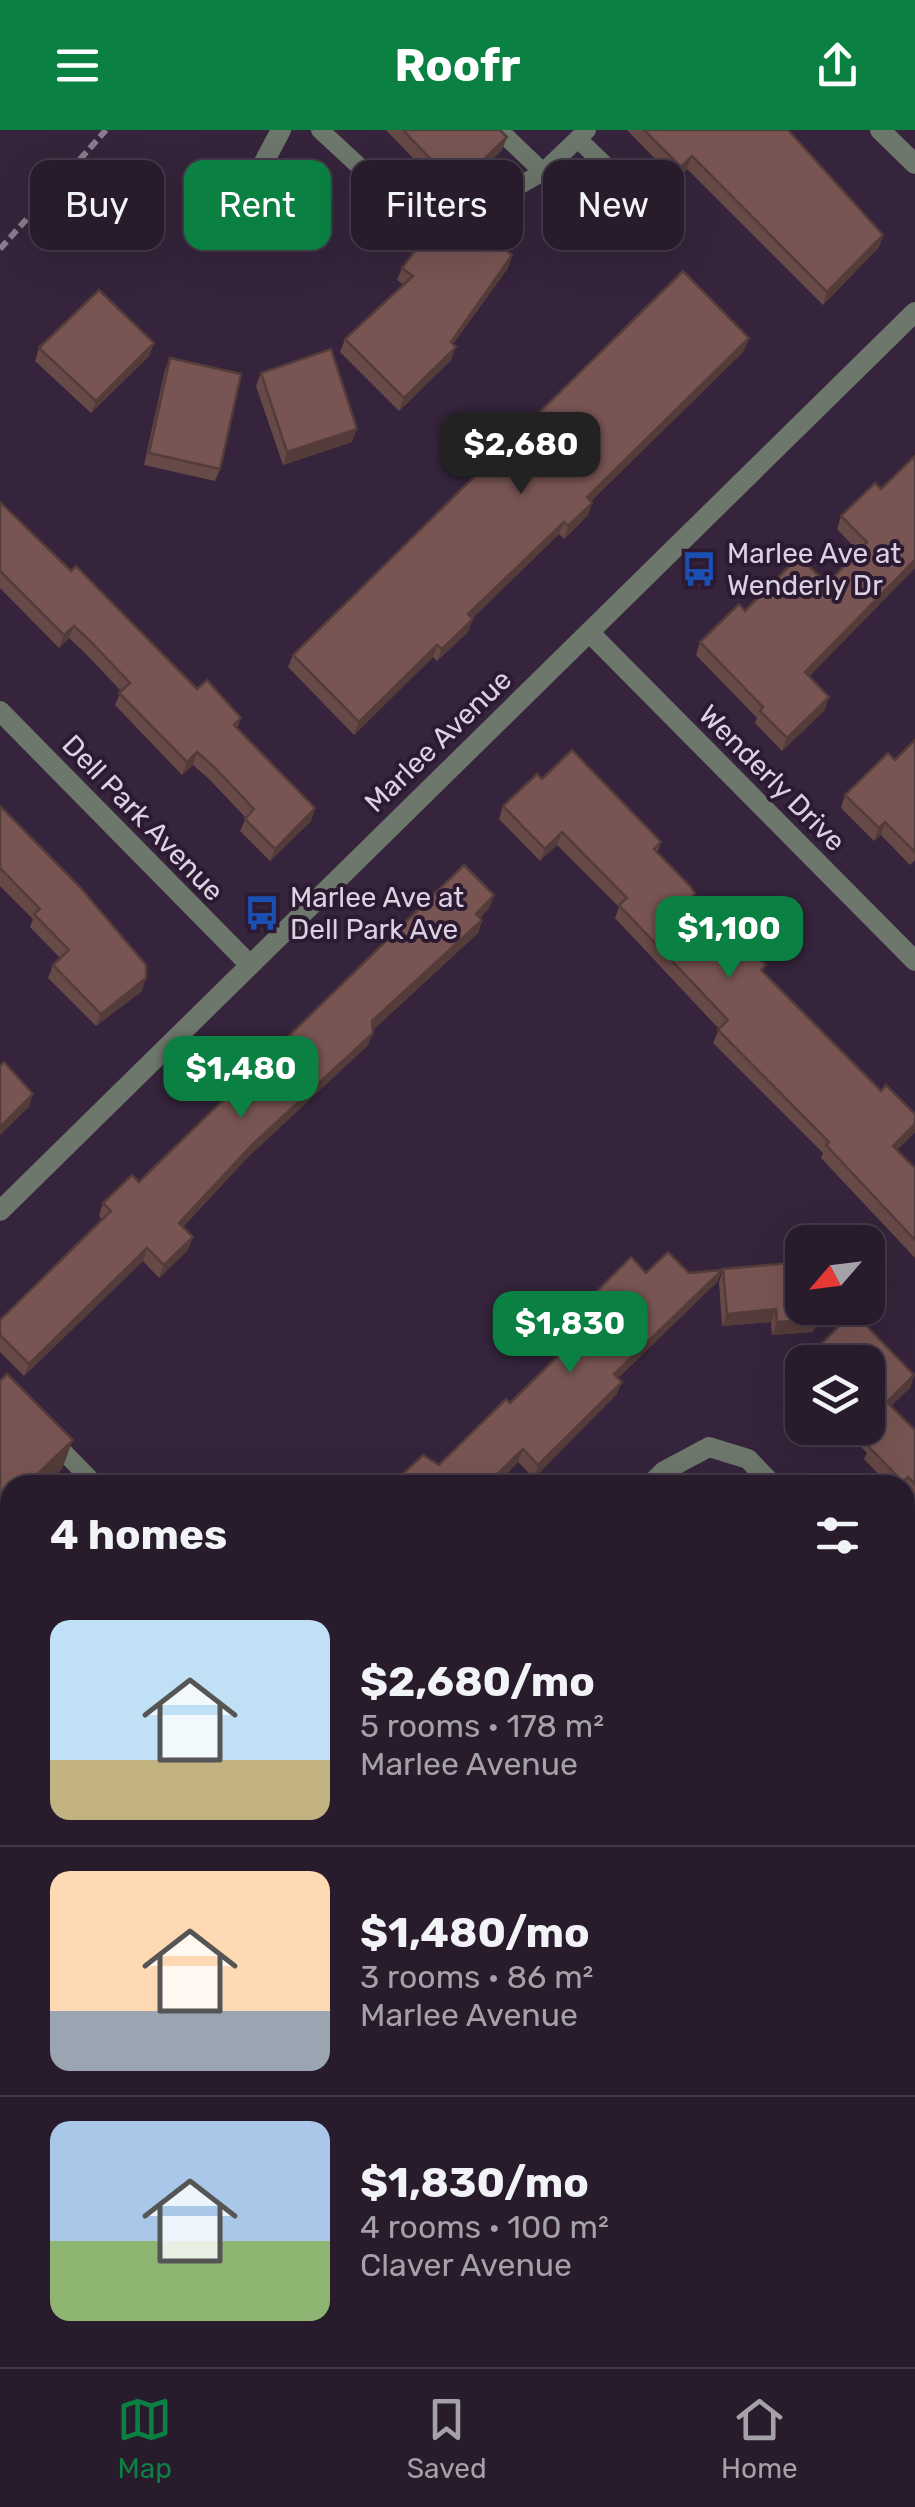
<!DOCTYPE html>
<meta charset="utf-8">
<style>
:root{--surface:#281b2c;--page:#342838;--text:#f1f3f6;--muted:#a5a1a9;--line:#443948;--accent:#0b8043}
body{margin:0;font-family:Rubik,sans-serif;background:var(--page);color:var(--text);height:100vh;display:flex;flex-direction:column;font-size:38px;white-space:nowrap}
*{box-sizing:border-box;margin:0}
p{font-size:32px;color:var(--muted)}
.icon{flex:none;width:55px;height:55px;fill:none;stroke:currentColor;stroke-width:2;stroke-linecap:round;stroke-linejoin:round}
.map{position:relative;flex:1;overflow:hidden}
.details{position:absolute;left:0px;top:1345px;width:915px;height:892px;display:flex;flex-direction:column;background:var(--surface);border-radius:30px 30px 0 0;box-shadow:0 10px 40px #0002,0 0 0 2px var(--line)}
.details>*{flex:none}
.top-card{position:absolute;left:30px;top:30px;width:855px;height:90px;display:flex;gap:20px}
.needle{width:65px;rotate:242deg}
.fabs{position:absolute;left:785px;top:1095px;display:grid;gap:20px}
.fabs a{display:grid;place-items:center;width:100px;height:100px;border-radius:20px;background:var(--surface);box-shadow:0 10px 40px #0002,0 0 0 2px var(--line);font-size:50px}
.price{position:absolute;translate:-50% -85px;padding:0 22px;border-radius:20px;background:var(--accent);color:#fff;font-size:32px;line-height:65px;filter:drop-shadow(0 2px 5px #0008)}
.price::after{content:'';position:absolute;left:50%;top:60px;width:30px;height:22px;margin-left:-15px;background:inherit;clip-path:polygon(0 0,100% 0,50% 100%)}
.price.active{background:#222;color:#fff}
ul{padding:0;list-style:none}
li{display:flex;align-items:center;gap:30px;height:250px;padding:0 50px}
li+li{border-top:2px solid var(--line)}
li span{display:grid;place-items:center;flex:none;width:280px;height:200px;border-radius:20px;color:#555}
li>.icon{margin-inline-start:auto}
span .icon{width:120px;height:120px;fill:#fffc;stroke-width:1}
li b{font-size:42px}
h2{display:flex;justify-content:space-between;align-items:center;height:120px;padding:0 50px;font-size:42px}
.tag{padding:0 35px;border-radius:20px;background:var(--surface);box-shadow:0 10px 40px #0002,0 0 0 2px var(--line);font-size:35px;line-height:90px}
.tag.active{background:var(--accent);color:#fff}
header{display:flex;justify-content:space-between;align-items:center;height:130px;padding:0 50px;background:var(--accent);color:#fff;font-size:45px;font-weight:700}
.tab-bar{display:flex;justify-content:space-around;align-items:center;height:140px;border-top:2px solid var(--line);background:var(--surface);font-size:28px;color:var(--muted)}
.tab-bar a{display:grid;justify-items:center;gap:5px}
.tab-bar .active{color:var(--accent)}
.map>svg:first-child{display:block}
.built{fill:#412c49}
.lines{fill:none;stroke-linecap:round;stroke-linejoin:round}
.path{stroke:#897c8f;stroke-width:6;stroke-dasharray:10 5;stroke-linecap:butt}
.service{stroke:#6e776b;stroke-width:18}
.minor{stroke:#6e776b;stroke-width:20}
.tertiary{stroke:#6e776b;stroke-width:20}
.secondary{stroke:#94a28f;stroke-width:20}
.wall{fill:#674947}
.shaded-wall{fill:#543c3a}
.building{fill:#785553;stroke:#543c3a;stroke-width:2.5}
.labels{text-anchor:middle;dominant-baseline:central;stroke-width:8;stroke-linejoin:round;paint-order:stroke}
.poi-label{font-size:28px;fill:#dbd1e0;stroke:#2b1a31;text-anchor:start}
.street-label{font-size:28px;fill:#dbd1e0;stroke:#2b1a31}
</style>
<header><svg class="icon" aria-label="menu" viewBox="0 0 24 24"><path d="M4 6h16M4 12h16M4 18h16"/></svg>Roofr<svg class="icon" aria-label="share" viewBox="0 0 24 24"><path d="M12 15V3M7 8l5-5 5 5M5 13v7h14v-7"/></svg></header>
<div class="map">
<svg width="915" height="2237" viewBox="0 0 915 2237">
<rect width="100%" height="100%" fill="#35243b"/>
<!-- built -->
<g class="built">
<polygon points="10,1480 10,1758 0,1748 0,1490"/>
<polygon points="0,1912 10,1922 10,2177 0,2185"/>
<polygon points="31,2228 317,2228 326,2237 19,2237"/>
</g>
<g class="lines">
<!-- path -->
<g class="path">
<polyline points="0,119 106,0"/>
<polyline points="238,2228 241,2237"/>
</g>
<!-- service -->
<g class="service">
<polyline points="320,0 416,89 475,81 543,42 587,0"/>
<polyline points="499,0 543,42"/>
<polyline points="578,9 633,62"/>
<polyline points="50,1308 96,1355"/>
<polyline points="0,1439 10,1429"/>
<polyline points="0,1521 10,1513"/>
<polyline points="0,1702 10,1712"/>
<polyline points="0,1837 10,1827"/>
</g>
<!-- minor -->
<g class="minor">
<polyline points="880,0 915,34"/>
<polyline points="228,100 281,0"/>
<polyline points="591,504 915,831"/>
<polyline points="0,581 248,833"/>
<polyline points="650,1355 664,1341 709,1317 748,1329 773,1355"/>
<polyline points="905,1495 915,1506"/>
<polyline points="905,2016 915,2007"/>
<polyline points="905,2120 915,2130"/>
<polyline points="0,2209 10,2202"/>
<polyline points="677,2237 686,2228"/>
</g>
<!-- tertiary -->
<polyline class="tertiary" points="0,1081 915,182"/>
<!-- secondary -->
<g class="secondary">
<polyline points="0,1848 10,1858"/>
<polyline points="376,2228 384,2237"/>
</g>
</g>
<!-- wall -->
<g class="wall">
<polygon points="386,0 500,0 507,7 502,20 452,69"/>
<polygon points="627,0 788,0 883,105 879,117 823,175 687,39 676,50"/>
<polygon points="402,138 508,138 453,214 451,230 399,281 340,222 345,209 404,155 397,150"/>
<polygon points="154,213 149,226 91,283 35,231 39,218"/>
<polygon points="744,221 591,371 592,373 588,385 564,409 559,404 472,488 468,502 437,531 433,527 354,605 288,537 293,525"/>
<polygon points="170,228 220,339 215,351 144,335 165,240"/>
<polygon points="261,243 352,312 283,335 256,256"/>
<polygon points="915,326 915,438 809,546 825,580 782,621 755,593 757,588 696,525 700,512 745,481 827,454 858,421 837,399 841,386 881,359"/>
<polygon points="0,372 197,559 241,588 237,598 315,678 311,691 270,731 240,701 246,688 209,649 193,635 182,645 115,575 121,561 86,524 69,508 59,518 0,458"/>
<polygon points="915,610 915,730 910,735 881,705 874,711 841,678 845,665 895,630"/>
<polygon points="542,649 661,712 657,723 695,763 694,768 763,842 881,961 915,984 915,1002 897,1020 915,1038 915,1128 821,1028 823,1023 713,913 719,899 615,788 619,777 557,715 540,731 499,689 503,676"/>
<polygon points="0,676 142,861 96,896 48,848 53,835 60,828 30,797 33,789 0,756"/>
<polygon points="494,765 489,778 480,788 482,790 478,803 373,900 368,915 248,1027 183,1097 188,1120 159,1148 143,1131 24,1246 0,1222 0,1190 102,1089 99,1086 103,1073 139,1052"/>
<polygon points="723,1139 818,1189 813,1202 772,1205 771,1192 722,1196 719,1152"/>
<polygon points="722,1140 717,1152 618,1248 617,1264 534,1348 518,1332 495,1355 391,1355 439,1335 510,1273 591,1193 582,1184 587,1171 646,1143 689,1143"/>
<polygon points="853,1182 914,1245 910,1258 891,1276 915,1300 915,1371 905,1361 905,1355 889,1355 864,1329 867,1323 842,1298 868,1298 868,1232 805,1232 807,1228"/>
<polygon points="10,1526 10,1636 0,1626 0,1536"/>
<polygon points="905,1606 915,1615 915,1725 905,1716"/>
<polygon points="781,2228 905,2228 915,2237 787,2237 780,2230"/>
</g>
<!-- shaded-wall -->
<g class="shaded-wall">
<polygon points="507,7 502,20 452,69 456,56"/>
<polygon points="692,26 687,39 676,50 681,37"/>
<polygon points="883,105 879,117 823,175 827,162"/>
<polygon points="512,125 508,138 446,224 451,212"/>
<polygon points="749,208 744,221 582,380 587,367"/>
<polygon points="154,213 149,226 91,283 96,271"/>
<polygon points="456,217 451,230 399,281 404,268"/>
<polygon points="357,299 352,312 283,335 287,322"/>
<polygon points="592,373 588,385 564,409 568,396"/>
<polygon points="564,392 559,404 464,497 468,484"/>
<polygon points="915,430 915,438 801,555 805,542"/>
<polygon points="473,489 468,502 437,531 442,519"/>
<polygon points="74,496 69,508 59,518 64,505"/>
<polygon points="437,515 433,527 354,605 359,592"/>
<polygon points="829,567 825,580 782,621 787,608"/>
<polygon points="197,622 193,635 182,645 187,632"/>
<polygon points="315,678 311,691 270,731 275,719"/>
<polygon points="885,692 881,705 874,711 879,698"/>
<polygon points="562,702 557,715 540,731 545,719"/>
<polygon points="494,765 489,778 471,796 476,784"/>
<polygon points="482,790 478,803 368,904 372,891"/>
<polygon points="146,848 142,861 96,896 101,884"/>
<polygon points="373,903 368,915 248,1027 174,1106 179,1093 253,1014"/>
<polygon points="33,964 29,977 0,1005 0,997"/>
<polygon points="915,994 915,1002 888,1028 893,1016"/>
<polygon points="193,1107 188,1120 159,1148 164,1135"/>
<polygon points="147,1118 143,1131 24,1246 29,1234"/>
<polygon points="722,1140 717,1152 609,1256 614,1244"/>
<polygon points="776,1179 771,1192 722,1196 727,1184"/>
<polygon points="818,1189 813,1202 772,1205 777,1192"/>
<polygon points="914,1245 910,1258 882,1284 887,1272"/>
<polygon points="622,1252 617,1264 534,1348 538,1335"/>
<polygon points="73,1310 62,1339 45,1355 26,1355"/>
<polygon points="523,1319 518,1332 495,1355 486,1355"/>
<polygon points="10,1371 10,1390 0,1400 0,1381"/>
<polygon points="915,1902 915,1910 905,1920 905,1912"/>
</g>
<!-- building -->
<g class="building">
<polygon points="403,0 500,0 507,7 456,56"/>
<polygon points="644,0 788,0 883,105 827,162 692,26 681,37"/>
<polygon points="457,84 512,125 451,212 456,217 404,268 345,209 413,146 402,138 442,86"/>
<polygon points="683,141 749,208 587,367 592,373 568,396 564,392 468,484 473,489 442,519 437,515 359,592 293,525"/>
<polygon points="99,160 154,213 96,271 39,218"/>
<polygon points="331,219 357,299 287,322 261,243"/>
<polygon points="170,228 241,244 220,339 149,323"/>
<polygon points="915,326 915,430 805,542 829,567 787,608 760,581 763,577 700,512 739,474 745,481 799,426 827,454 867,412 841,386 875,353 881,359"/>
<polygon points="0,372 71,441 76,436 197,559 207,550 241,588 234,595 315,678 275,719 245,689 254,679 213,636 197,622 187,632 119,563 130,553 90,511 74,496 64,505 0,441"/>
<polygon points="915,610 915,722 885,692 879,698 845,665 888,623 895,630"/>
<polygon points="572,620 661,712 654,719 690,756 695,763 692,767 766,835 761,840 881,961 886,955 915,984 915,994 893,1016 915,1038 915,1110 826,1015 829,1012 718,900 728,890 619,775 627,768 562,702 545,719 503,676 537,644 542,649"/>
<polygon points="0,676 80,757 146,835 146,848 101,884 53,835 69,820 34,784 40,779 0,738"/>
<polygon points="464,735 494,765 476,784 482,790 372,891 373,903 253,1014 179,1093 193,1107 164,1135 147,1118 29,1234 0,1205 0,1190 111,1081 103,1073 132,1045 139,1052"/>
<polygon points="4,932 33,964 0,997 0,936"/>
<polygon points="668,1122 689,1143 722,1140 614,1244 622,1252 538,1335 523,1319 486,1355 391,1355 423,1325 439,1335 506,1269 510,1273 600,1185 587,1171 631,1127 646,1143"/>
<polygon points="802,1132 802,1178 817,1178 818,1189 777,1192 776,1179 727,1184 723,1139"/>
<polygon points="853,1182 914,1245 887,1272 915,1300 915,1354 908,1347 903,1352 869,1317 873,1312 859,1298 868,1298 868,1232 811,1232 807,1228"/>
<polygon points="7,1244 73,1310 26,1355 10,1355 10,1371 0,1381 0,1251"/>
<polygon points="10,1526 10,1618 0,1608 0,1536"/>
<polygon points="905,1606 915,1615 915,1708 905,1700"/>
<polygon points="905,1879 915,1889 915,1902 905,1912"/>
<polygon points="905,2222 915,2232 915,2237 804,2237 795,2228 905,2228"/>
</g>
<!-- icons -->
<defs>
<symbol id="bus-bare" viewBox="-9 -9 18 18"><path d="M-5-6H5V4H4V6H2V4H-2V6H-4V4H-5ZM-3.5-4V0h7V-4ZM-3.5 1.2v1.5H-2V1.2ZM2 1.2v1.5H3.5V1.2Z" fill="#1a4fb4" stroke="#2b1a31" stroke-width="2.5" paint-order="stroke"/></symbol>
</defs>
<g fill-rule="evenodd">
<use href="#bus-bare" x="674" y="414" width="50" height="50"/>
<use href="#bus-bare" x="237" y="758" width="50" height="50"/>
</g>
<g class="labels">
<!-- poi labels -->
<g class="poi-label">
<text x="727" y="423">Marlee Ave at<tspan x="727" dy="32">Wenderly Dr</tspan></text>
<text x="290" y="767">Marlee Ave at<tspan x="290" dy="32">Dell Park Ave</tspan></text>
</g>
<!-- street labels -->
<g class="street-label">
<text transform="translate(438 611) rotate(-44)">Marlee Avenue</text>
<text transform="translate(772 648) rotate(45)">Wenderly Drive</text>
<text transform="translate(143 688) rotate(46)">Dell Park Avenue</text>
</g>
</g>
</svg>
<div class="fabs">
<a><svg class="needle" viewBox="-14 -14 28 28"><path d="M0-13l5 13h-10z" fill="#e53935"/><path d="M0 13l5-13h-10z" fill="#a5a1a9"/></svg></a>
<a><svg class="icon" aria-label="layers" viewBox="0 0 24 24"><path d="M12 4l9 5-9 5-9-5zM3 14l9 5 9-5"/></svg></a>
</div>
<b class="price active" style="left:521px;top:367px">$2,680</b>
<b class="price" style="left:729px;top:851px">$1,100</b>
<b class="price" style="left:241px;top:991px">$1,480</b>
<b class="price" style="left:570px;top:1246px">$1,830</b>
<div class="top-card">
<a class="tag">Buy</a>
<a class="tag active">Rent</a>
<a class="tag">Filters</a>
<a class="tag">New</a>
</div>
<section class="details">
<h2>4 homes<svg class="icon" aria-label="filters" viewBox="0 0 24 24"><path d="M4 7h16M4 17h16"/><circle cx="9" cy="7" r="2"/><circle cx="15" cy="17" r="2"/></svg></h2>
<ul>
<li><span style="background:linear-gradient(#bfe0f5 70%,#c2b280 0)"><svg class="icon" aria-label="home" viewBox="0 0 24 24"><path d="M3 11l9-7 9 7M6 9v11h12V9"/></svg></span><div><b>$2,680/mo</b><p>5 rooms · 178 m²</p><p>Marlee Avenue</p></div></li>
<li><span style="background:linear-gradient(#ffd9b3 70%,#9aa5b1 0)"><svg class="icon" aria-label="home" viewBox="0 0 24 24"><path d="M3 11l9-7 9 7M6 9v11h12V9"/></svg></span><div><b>$1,480/mo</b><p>3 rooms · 86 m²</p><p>Marlee Avenue</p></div></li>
<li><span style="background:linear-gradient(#a9c7e8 60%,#8fb573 0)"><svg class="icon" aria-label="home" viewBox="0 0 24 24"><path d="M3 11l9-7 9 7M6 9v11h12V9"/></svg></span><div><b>$1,830/mo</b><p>4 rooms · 100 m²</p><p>Claver Avenue</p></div></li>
</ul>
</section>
</div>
<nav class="tab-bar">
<a class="active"><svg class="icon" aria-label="map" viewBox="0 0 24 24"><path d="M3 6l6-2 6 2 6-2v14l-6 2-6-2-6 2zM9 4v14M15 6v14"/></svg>Map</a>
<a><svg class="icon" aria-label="saved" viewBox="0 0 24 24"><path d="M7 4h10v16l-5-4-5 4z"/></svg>Saved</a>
<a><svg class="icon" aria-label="home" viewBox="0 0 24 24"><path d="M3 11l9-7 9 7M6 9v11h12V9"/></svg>Home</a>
</nav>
